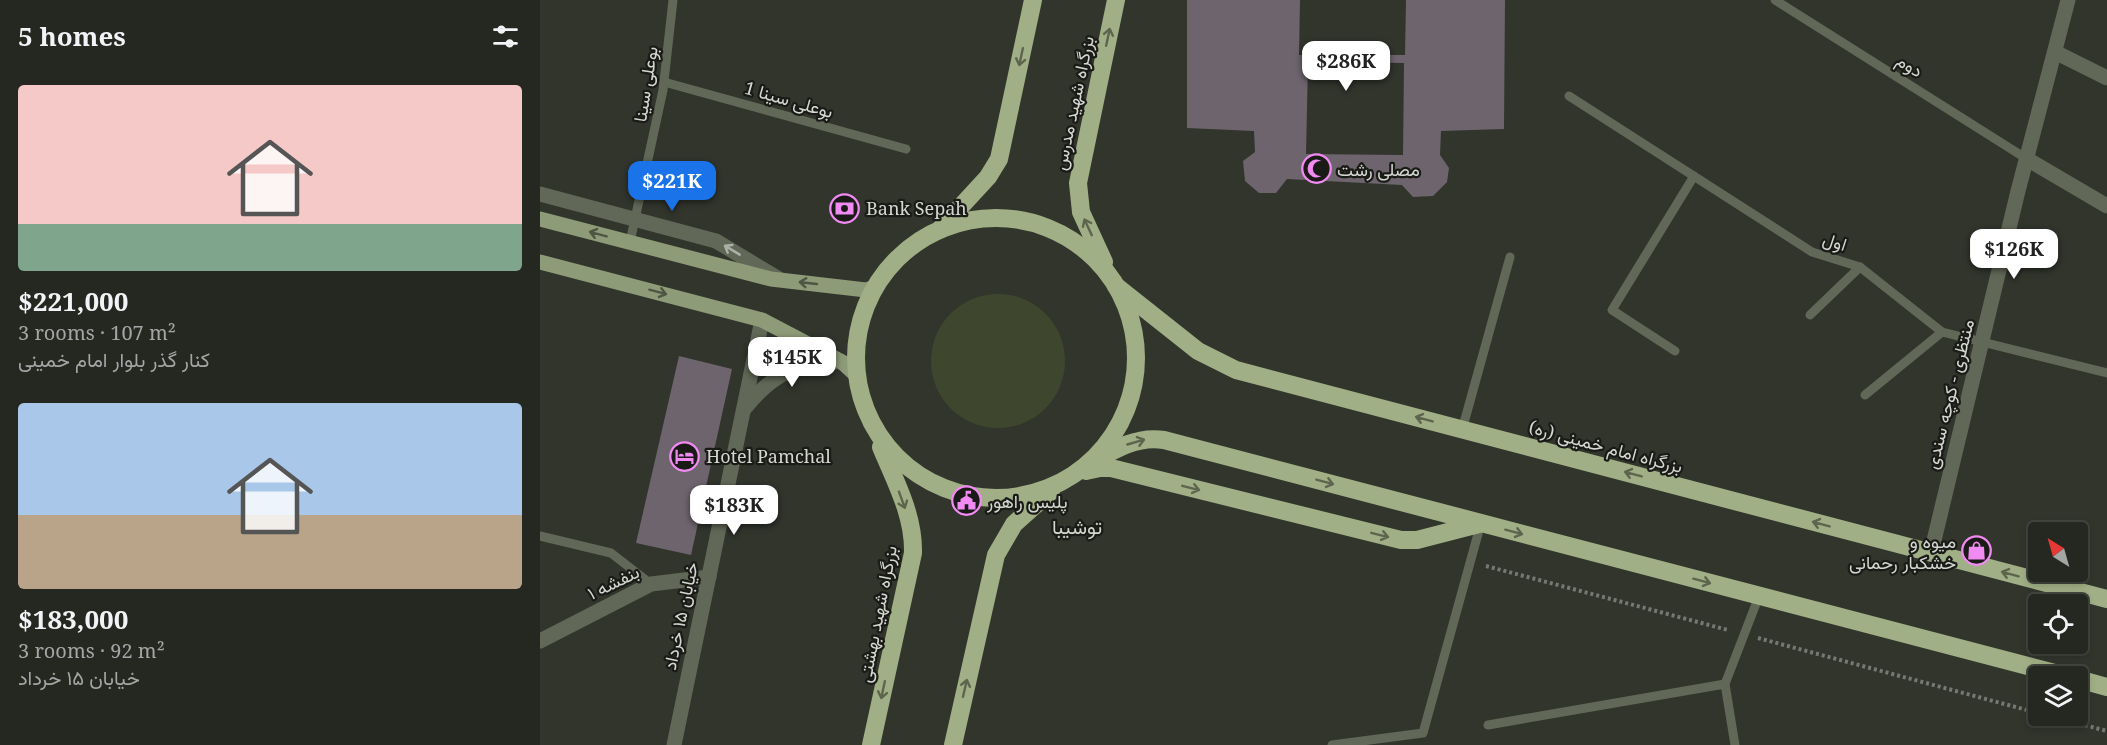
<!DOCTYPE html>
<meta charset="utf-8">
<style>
:root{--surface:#252821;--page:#31342e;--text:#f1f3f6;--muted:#a3a6a5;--line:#42443f;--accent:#1a73e8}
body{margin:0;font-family:"Noto Serif",Vazirmatn,serif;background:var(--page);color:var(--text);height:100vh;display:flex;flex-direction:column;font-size:22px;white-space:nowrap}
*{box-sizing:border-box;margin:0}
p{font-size:20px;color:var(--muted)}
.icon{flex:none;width:33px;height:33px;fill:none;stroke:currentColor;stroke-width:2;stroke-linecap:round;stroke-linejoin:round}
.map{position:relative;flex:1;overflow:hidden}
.panel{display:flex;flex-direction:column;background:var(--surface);width:540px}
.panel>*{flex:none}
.needle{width:39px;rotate:323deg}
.fabs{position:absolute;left:1488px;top:522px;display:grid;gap:12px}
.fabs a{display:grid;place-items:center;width:60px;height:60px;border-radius:6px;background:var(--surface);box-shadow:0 3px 9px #0003,0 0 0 2px var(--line);font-size:30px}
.price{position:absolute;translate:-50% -51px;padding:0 14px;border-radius:12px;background:#fff;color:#222;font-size:20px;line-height:39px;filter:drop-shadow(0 2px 3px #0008)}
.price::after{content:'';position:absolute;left:50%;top:36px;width:18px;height:14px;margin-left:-9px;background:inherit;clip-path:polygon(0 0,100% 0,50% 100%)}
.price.current{background:var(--accent);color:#fff}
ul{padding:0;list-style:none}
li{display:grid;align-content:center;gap:12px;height:318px;padding:0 18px}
li span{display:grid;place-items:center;height:186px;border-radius:6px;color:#555}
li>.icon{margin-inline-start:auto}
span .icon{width:108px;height:108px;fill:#fffc;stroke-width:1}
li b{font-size:26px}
h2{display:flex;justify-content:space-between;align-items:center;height:72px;padding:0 18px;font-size:26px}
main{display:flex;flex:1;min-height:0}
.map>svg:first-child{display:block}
.green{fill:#3e472e}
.building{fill:#6d646d;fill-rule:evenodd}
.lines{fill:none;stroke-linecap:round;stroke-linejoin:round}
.path{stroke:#767972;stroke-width:4;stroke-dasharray:3 3;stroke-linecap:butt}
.lane{stroke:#616857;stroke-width:9}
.street{stroke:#616857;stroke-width:15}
.primary{stroke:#8e9b78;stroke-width:15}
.highway{stroke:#a0af85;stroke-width:18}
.oneway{stroke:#5d654e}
.oneway2{stroke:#4e5543}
.oneway3{stroke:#acb0a6}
.labels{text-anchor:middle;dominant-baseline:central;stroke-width:4.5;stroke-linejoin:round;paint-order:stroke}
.street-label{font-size:18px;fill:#d4d7d1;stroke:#1a1b17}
.poi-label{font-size:18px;fill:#d4d7d1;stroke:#1a1b17;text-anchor:start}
.neighbourhood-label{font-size:20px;fill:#d3d8cc;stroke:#1a1b17}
</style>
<main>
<section class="panel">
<h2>5 homes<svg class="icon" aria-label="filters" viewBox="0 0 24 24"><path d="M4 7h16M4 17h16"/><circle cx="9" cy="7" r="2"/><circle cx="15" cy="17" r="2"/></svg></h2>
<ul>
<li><span style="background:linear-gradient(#f6c9c9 75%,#7fa58c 0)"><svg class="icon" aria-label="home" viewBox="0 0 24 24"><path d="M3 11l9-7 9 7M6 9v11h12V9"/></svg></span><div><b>$221,000</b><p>3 rooms · 107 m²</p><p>کنار گذر بلوار امام خمینی</p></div></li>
<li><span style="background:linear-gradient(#a9c7e8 60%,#b9a48a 0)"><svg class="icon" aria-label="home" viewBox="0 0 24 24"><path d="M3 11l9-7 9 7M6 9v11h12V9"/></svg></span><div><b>$183,000</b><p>3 rooms · 92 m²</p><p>خیابان ۱۵ خرداد</p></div></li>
</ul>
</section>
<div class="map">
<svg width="1567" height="745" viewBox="0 0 1567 745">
<rect width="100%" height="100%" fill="#31352c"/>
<!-- green -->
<circle class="green" cx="458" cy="361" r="67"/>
<!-- building -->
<g class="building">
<path d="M647 0H760L759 55H865L866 0H965L964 129 901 131 900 155 909 168 907 182 893 196 873 197 862 185 747 179 736 193H719L705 181 703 161 715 152 714 131 647 128ZM768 62 864 63 863 155 766 154Z"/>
<polygon points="139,356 192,369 151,555 96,543"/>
</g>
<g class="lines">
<!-- path -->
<g class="path">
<polyline points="946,566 1188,630"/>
<polyline points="1218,638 1498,713"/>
<polyline points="1510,716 1567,731"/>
</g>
<!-- lane -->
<g class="lane">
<polyline points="1235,0 1487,159"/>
<polyline points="124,82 366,149"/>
<polyline points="1029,96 1272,252 1320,267 1402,332 1567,373"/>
<polyline points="90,242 123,90 133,0"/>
<polyline points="1270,315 1320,267"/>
<polyline points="1135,351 1072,310 1154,176"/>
<polyline points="1325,395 1402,332"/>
<polyline points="922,430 970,257"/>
<polyline points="0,536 71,553 111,584"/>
<polyline points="1185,684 1195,745"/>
<polyline points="948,725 1185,684 1219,596"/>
<polyline points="792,745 883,733 941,523"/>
</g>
<!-- street -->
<g class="street">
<polyline points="1515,52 1567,78"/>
<polyline points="1487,159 1567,206"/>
<polyline points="0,194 176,241 239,279"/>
<path d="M206 407C231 375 261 360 302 362"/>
<polyline points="1391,553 1478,191 1528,0"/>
<polyline points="0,641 111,584 169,577"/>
<polyline points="134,745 222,320"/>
</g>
<!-- primary -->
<g class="primary">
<polyline points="0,219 231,279 326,290 336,287"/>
<polyline points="0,262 222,320 302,362 317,376"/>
</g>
<!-- highway -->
<g class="highway">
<circle cx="456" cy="358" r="140"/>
<polyline points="401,228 448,177 459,159 493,0"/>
<polyline points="564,262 541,212 538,183 576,0"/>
<polyline points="576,286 658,351 696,370 1567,599"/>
<path d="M544 467C569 453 594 435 624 440L1526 676"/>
<polyline points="546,471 560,468 571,468 861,540 877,540 939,524"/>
<polyline points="1538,679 1567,687"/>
<path d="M331 745 373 553C374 515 355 481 341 447"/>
<polyline points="413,745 456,555 474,524 511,491"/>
</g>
</g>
<!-- one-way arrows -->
<defs><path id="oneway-shaft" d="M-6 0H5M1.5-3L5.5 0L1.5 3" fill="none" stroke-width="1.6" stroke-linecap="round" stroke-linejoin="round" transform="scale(1.5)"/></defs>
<g class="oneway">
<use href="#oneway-shaft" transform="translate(568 37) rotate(-78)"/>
<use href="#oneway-shaft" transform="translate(481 57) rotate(102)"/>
<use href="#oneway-shaft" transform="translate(548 227) rotate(-115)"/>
<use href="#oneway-shaft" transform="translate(884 419) rotate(-165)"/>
<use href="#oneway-shaft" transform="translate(596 442) rotate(-16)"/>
<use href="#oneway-shaft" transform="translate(1093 474) rotate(-165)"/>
<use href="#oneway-shaft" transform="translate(785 482) rotate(15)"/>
<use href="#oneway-shaft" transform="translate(651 488) rotate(14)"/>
<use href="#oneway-shaft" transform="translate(362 500) rotate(70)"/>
<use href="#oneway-shaft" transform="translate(1281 524) rotate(-165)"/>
<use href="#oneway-shaft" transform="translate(974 532) rotate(15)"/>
<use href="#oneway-shaft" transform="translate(840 535) rotate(14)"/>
<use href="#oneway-shaft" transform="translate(1470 574) rotate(-165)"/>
<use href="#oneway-shaft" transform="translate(1162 581) rotate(15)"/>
<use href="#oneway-shaft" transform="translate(425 688) rotate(-77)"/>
<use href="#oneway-shaft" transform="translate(343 690) rotate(102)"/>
</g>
<g class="oneway2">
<use href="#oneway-shaft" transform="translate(58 234) rotate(-165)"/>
<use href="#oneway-shaft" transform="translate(268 283) rotate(-174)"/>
<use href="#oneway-shaft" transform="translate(118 292) rotate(15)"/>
</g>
<use class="oneway3" href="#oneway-shaft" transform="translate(192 250) rotate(-149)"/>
<!-- icons -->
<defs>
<symbol id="mosque-ring" viewBox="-11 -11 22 22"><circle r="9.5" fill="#1a1b17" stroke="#f28af3" stroke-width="1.5"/><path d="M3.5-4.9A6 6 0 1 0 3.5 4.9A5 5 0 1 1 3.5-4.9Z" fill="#f28af3"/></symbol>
<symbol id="bank-ring" viewBox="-11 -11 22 22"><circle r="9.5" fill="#1a1b17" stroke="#f28af3" stroke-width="1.5"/><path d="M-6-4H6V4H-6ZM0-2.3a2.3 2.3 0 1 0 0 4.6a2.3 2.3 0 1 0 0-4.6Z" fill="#f28af3"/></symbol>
<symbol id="hotel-ring" viewBox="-11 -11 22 22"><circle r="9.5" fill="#1a1b17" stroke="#f28af3" stroke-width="1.5"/><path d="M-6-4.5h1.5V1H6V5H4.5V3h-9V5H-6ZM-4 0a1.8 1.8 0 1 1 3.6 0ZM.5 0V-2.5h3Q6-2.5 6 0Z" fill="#f28af3"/></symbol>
<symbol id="civic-ring" viewBox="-11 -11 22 22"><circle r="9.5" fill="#1a1b17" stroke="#f28af3" stroke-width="1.5"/><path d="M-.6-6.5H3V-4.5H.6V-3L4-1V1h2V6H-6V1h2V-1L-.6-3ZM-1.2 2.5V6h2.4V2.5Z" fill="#f28af3"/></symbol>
<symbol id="shop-ring" viewBox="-11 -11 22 22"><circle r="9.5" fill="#1a1b17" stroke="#f28af3" stroke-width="1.5"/><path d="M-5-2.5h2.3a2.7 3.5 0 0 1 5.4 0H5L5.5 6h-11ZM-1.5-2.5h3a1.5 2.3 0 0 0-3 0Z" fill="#f28af3"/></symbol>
</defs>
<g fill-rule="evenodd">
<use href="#mosque-ring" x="760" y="152" width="33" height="33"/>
<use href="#bank-ring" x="288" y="192" width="33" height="33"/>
<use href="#hotel-ring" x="128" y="440" width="33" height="33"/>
<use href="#civic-ring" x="410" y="484" width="33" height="33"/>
<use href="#shop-ring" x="1420" y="534" width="33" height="33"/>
</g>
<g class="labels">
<!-- street labels -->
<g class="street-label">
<text transform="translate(1370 65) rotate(32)">دوم</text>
<text transform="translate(105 84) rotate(-81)">بوعلی سینا</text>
<text transform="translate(249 99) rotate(16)">بوعلی سینا 1</text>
<text transform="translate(533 103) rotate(-78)">بزرگراه شهید مدرس</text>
<text transform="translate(1295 241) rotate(18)">اول</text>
<text transform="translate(1409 394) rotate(-76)">منتظری - کوچه سندی</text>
<text transform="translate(1066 446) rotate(15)">بزرگراه امام خمینی (ره)</text>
<text transform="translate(73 582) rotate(-26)">بنفشه ۱</text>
<text transform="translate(337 614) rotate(-79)">بزرگراه شهید بهشتی</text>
<text transform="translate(140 616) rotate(-78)">خیابان ۱۵ خرداد</text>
</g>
<!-- poi labels -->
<g class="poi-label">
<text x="797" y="169">مصلی رشت</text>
<text x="326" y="208">Bank Sepah</text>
<text x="166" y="456">Hotel Pamchal</text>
<text x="447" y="501">پلیس راهور</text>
<text x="1416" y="541" text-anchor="end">میوه و<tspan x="1416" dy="21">خشکبار رحمانی</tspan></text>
</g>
<!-- neighbourhood labels -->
<g class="neighbourhood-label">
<text x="537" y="526">توشیبا</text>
</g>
</g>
</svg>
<div class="fabs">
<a><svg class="needle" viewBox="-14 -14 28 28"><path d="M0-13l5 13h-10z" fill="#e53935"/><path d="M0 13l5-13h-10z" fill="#a3a6a5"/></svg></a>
<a><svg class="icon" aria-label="locate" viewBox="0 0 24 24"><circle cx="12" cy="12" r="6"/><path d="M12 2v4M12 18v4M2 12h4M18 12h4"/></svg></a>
<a><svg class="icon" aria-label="layers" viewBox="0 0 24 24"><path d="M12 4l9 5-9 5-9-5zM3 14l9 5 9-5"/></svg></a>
</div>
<b class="price" style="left:806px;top:92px">$286K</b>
<b class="price current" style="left:132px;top:212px">$221K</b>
<b class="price" style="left:1474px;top:280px">$126K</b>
<b class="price" style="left:252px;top:388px">$145K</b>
<b class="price" style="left:194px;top:536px">$183K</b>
</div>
</main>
